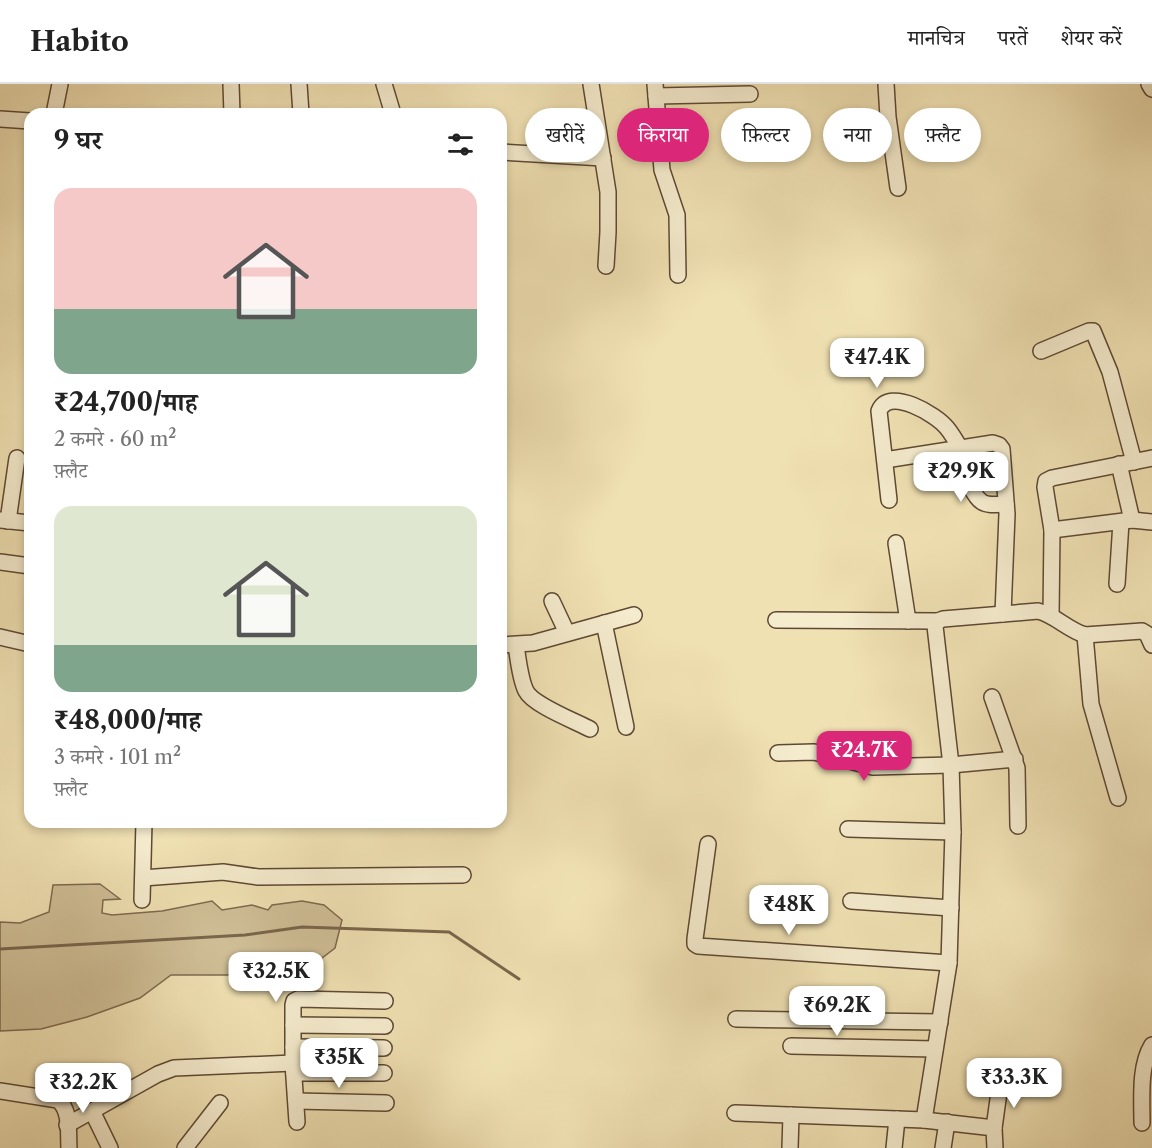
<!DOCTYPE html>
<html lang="hi">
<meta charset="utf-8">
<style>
:root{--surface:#fff;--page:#f2f2f2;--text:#222;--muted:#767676;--line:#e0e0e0;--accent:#db2777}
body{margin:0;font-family:"Libre Caslon Text","Noto Serif Devanagari",serif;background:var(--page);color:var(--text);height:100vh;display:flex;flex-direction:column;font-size:22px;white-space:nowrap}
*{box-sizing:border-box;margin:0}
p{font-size:20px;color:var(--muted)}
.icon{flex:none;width:33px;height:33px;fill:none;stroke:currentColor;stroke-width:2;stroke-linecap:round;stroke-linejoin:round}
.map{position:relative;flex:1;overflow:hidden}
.side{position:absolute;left:24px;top:24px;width:483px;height:720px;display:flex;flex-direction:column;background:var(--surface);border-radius:18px;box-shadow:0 3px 9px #0003}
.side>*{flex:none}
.top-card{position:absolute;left:525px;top:24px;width:537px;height:54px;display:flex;gap:12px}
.price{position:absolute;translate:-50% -51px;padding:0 14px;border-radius:12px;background:#fff;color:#222;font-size:20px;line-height:39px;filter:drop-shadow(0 2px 3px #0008)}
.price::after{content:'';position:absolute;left:50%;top:36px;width:18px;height:14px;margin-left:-9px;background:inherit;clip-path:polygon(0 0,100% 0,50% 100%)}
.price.current{background:var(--accent);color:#fff}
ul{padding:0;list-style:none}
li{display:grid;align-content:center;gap:12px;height:318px;padding:0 30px}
li span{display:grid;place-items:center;height:186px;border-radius:18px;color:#555}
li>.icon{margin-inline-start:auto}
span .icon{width:108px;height:108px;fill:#fffc;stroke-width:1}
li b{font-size:26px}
h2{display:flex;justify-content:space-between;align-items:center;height:72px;padding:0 30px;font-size:26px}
.pill{padding:0 21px;border-radius:27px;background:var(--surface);box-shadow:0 3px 9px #0003;font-size:21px;line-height:54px}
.pill.current{background:var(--accent);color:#fff}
header{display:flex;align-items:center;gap:36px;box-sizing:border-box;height:84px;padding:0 30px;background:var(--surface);border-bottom:2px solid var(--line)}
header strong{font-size:28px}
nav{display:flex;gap:33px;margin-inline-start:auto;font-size:21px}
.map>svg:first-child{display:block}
.green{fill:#cfbe96;stroke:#7e6a50;stroke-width:1.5}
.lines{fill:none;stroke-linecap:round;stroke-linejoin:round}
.stream{stroke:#7a664c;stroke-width:3}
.minor-casing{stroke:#5e4934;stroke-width:18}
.minor{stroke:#f5ecce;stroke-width:15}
</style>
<header>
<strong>Habito</strong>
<nav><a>मानचित्र</a><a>परतें</a><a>शेयर करें</a></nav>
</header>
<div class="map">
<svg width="1152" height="1064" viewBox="0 0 1152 1064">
<rect width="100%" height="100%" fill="#f0e1b3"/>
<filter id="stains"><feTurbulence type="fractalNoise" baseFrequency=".00333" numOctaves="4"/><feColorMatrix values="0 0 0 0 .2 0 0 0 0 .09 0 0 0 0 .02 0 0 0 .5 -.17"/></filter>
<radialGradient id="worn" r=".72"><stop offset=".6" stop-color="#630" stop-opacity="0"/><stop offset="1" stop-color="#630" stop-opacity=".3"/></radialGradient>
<!-- green -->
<polygon class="green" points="100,800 120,815 103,816 102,829 112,831 162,827 212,817 222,826 252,821 268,826 272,821 302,817 324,821 342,836 335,864 322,874 234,891 171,891 140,914 87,933 41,945 0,947 0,838 20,839 49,828 53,801"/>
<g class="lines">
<!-- stream -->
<polyline class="stream" points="0,865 245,851 302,843 449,848 519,895"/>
<defs>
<g id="minor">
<polyline points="231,0 232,30"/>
<polyline points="299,0 301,30"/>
<polyline points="384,0 393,30"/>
<polyline points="591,0 608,108 608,148 606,182"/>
<polyline points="655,0 662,86 677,131 678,191"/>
<polyline points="886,0 888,33 898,104"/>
<polyline points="1149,0 1152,5"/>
<polyline points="656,12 750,10"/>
<polyline points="54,30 60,0"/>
<polyline points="0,35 30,37"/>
<polyline points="501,68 603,74"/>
<polyline points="1041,267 1089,247 1093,247 1110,288 1134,378"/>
<path d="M956 365C960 378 971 411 982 418 988 422 999 420 1006 420"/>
<polyline points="885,376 993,359 999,361 1002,365 1007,430 1003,530"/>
<polyline points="1119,380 1132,436"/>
<path d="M889 416 879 327C889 302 937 331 947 344 952 350 956 357 960 364"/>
<polyline points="0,436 30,439"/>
<polyline points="8,437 17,374"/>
<polyline points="1052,446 1132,436 1152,438"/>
<polyline points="896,459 908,537"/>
<polyline points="0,478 30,482"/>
<polyline points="1117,500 1121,438"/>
<polyline points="552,517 567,549"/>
<polyline points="1051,532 1052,446 1045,403 1046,397 1052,394 1152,374"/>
<polyline points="776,536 938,537"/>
<polyline points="604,539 626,643"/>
<polyline points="1085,551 1091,620 1118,714"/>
<polyline points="0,553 30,560"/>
<polyline points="501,561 533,559 634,531"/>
<path d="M516 561C518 574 520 595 526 607 533 621 575 637 590 645"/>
<polyline points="992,613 1017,684 1018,742"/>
<polyline points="778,669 814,668 873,683 951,681 1015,675"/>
<polyline points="848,745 953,748"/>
<polyline points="708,760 695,855 695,860 698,862 949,879"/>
<polyline points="143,794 223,788 258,793 463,791"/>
<polyline points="142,816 144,738"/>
<polyline points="851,817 951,824"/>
<polyline points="736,935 940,938"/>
<polyline points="293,941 385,942"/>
<polyline points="791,962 935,965"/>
<polyline points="293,963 384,964"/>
<polyline points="294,989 384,989"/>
<path d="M0 1007 58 1016C71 1026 68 1049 69 1064"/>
<polyline points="296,1017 386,1019"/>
<polyline points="92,1027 110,1064"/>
<path d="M735 1029 924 1036 949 879 953 748 951 681 935 542 938 537 943 535 1038 527C1055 531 1068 546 1085 551L1142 547 1147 550 1152 561"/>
<polyline points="924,1036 994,1044 995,1064"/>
<polyline points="297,1038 293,979 293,921 294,917 298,915 385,917"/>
<path d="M1142 1039C1142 1015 1139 982 1152 961"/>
<polyline points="67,1041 158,990 174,984 293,979"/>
<polyline points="994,1044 1000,1001"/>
<polyline points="185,1064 220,1019"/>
<polyline points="790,1064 791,1031"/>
<polyline points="894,1064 897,1035"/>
<polyline points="943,1064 947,1038"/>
</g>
</defs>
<!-- minor casing -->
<use href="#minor" class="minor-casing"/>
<!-- minor -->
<use href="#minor" class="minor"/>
</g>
<rect width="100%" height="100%" filter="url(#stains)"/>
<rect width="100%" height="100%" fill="url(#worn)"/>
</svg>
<b class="price" style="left:877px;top:305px">₹47.4K</b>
<b class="price" style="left:961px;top:419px">₹29.9K</b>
<b class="price current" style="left:864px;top:698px">₹24.7K</b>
<b class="price" style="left:789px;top:852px">₹48K</b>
<b class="price" style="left:276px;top:919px">₹32.5K</b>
<b class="price" style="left:837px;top:953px">₹69.2K</b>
<b class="price" style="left:339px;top:1005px">₹35K</b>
<b class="price" style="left:1014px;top:1025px">₹33.3K</b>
<b class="price" style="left:83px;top:1030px">₹32.2K</b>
<div class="top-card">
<a class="pill">खरीदें</a>
<a class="pill current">किराया</a>
<a class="pill">फ़िल्टर</a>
<a class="pill">नया</a>
<a class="pill">फ़्लैट</a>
</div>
<section class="side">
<h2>9 घर<svg class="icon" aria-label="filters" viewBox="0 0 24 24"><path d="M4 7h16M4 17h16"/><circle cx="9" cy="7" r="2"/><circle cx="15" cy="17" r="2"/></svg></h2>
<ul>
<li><span style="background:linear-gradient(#f6c9c9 65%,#7fa58c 0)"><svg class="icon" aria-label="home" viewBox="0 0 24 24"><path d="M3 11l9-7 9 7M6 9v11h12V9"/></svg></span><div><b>₹24,700/माह</b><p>2 कमरे · 60 m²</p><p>फ़्लैट</p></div></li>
<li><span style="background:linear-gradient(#dfe7d0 75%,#7fa58c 0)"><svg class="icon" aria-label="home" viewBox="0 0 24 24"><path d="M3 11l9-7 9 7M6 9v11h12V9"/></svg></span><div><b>₹48,000/माह</b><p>3 कमरे · 101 m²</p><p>फ़्लैट</p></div></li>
</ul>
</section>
</div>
